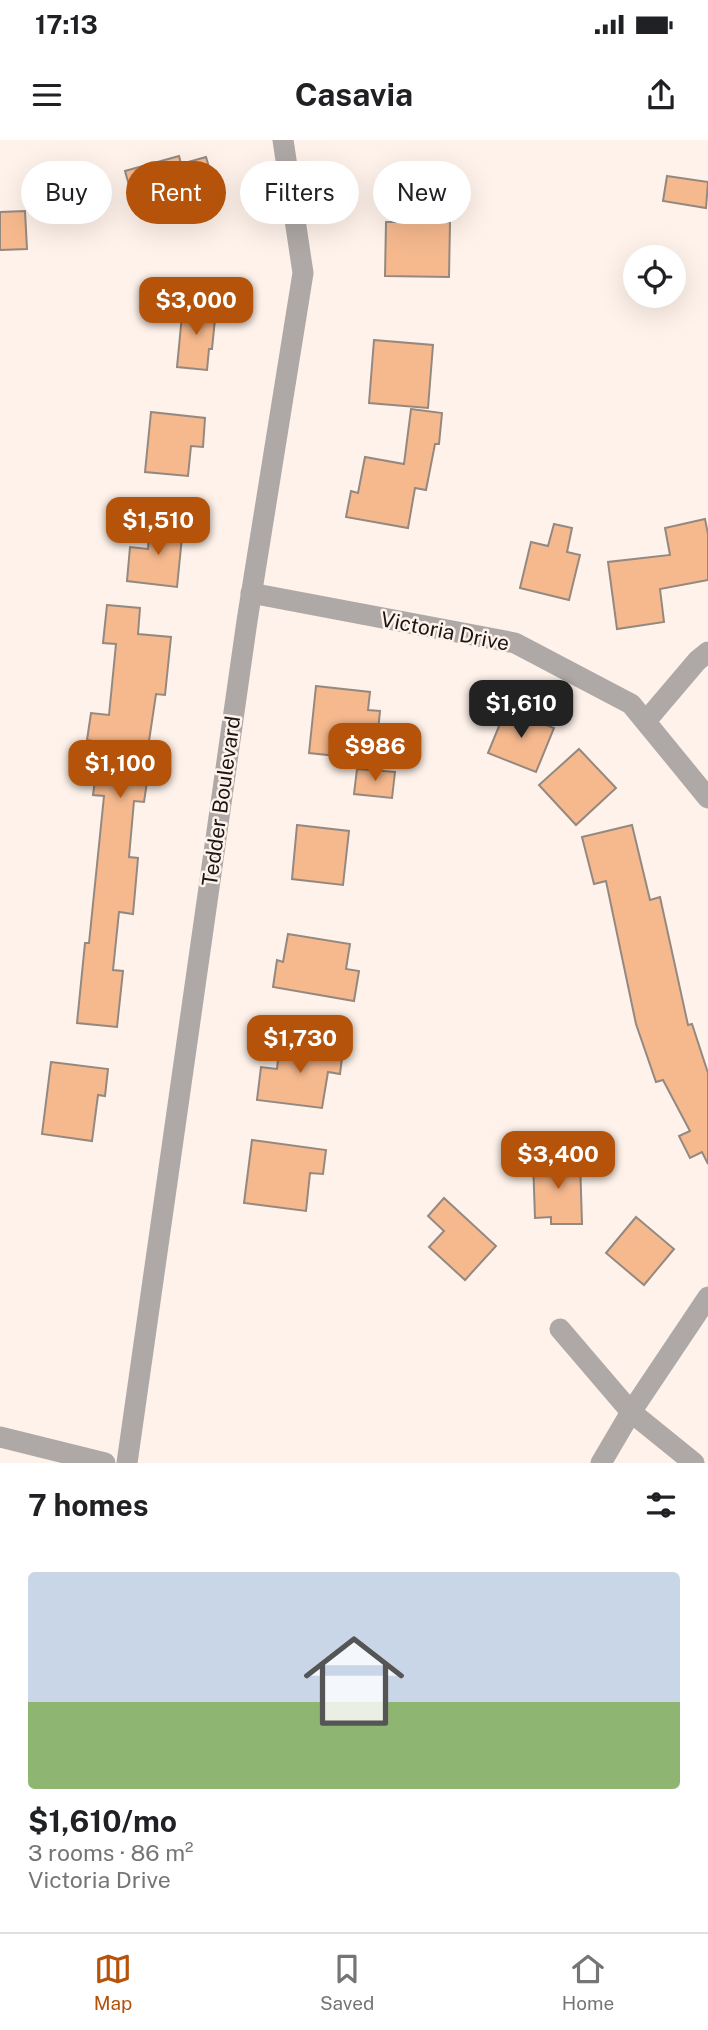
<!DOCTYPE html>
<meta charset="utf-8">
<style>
:root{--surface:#fff;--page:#f2f2f2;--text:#202124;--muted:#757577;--line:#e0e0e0;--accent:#b45309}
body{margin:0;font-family:"Public Sans",sans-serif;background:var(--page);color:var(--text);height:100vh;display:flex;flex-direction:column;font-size:26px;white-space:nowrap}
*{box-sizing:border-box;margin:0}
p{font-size:23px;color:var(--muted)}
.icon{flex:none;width:38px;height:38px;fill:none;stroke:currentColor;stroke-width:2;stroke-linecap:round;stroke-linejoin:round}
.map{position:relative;height:1323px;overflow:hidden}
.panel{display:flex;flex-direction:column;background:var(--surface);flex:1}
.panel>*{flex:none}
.guide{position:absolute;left:21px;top:21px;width:667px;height:63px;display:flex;gap:14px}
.fabs{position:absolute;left:623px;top:105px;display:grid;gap:14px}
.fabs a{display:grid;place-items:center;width:63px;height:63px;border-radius:50%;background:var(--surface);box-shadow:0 7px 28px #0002;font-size:35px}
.price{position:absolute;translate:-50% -60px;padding:0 16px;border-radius:14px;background:var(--accent);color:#fff;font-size:23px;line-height:46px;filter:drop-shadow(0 2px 4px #0008)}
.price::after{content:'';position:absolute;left:50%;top:42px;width:21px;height:16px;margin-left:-10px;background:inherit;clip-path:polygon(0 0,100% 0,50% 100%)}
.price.active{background:#222;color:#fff}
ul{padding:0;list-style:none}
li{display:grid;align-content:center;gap:14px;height:371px;padding:0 28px}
li span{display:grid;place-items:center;height:217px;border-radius:7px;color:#555}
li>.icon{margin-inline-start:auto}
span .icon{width:126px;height:126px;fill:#fffc;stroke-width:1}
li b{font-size:30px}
h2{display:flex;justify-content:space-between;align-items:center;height:84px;padding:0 28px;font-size:30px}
.tag{padding:0 24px;border-radius:32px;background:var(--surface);box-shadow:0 7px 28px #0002;font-size:24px;line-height:63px}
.tag.active{background:var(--accent);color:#fff}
.status{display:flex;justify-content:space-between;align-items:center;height:49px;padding:0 35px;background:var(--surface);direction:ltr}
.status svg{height:19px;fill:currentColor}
header{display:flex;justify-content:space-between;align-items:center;height:91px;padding:0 28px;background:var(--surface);font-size:32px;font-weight:700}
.menu{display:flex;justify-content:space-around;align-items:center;height:98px;border-top:2px solid var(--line);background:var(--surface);font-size:19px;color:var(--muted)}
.menu a{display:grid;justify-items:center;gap:4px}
.menu .active{color:var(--accent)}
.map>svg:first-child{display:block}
.building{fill:#f6b98e;stroke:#948981;stroke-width:2}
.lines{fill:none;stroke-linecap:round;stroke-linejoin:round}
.minor{stroke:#aea8a6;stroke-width:21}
.labels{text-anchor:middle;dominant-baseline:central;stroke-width:5;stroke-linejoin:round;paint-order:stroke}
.street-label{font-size:21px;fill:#1b1614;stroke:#fef2ea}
</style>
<div class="status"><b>17:13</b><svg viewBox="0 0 49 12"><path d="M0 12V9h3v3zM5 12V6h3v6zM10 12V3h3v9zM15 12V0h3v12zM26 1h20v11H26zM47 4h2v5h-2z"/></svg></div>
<header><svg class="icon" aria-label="menu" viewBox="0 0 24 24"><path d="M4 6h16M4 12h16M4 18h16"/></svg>Casavia<svg class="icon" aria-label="share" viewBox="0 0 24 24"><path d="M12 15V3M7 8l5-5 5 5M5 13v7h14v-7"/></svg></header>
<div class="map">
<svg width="708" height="1323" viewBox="0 0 708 1323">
<rect width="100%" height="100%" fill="#fef2ea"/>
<!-- building -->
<g class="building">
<polygon points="179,16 181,24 206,17 215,47 136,70 125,31"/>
<polygon points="667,36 708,42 706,68 663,61"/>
<polygon points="25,71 27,109 0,110 0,72"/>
<polygon points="386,82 450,82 449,137 385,136"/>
<polygon points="183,165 216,169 212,209 209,209 207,230 177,227"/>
<polygon points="374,200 433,205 428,268 369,263"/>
<polygon points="411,269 442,273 439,304 435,304 426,350 415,348 408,388 346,377 351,351 358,353 365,317 404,324"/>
<polygon points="151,272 205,278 203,307 191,306 188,336 145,332"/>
<polygon points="705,379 708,394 708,440 660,449 664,482 617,489 608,422 670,415 665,388"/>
<polygon points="150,383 183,387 177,447 127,441 130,407 148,409"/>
<polygon points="554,384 572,388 567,412 580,415 569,460 520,448 531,402 548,406"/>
<polygon points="107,465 140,468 138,494 171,497 165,555 156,554 145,628 149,629 144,662 134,661 129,717 138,718 133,774 119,772 113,830 123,831 117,887 77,883 85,803 89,803 104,656 93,655 100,602 87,600 91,573 109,575 116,504 103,503"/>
<polygon points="316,546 370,552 368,570 380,571 375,620 309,613"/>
<polygon points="506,569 554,588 536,632 488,613"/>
<polygon points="579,609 616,648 576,685 539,645"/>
<polygon points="357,629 395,632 392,658 354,654"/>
<polygon points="297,685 349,691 343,745 292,739"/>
<polygon points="632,685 650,760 660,757 688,885 692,884 708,933 708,1024 702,1012 690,1018 679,996 690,991 663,940 656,942 636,884 606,741 594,744 582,697"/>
<polygon points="288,794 350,804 346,829 359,831 354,861 273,847 277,820 283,822"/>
<polygon points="280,901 343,909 340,934 328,932 322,968 257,960 261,927 277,929"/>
<polygon points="51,922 108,929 105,956 98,955 92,1001 42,994"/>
<polygon points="252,1000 326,1010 323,1034 310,1033 306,1071 244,1063"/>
<polygon points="533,1020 580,1020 582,1084 551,1084 551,1077 535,1078"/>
<polygon points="444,1058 496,1106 465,1140 429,1107 444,1091 428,1076"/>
<polygon points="636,1077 674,1109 644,1145 606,1113"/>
</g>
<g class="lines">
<!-- minor -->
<g class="minor">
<polyline points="251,453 515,503 631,564 708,658"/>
<polyline points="646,581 697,521 708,512"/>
<polyline points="560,1189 631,1272 694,1323"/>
<polyline points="0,1297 105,1323"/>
<polyline points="127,1323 247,481 303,133 283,0"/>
<polyline points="601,1323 631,1272 708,1157"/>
</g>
</g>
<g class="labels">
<!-- street labels -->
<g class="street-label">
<text transform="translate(445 491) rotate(11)">Victoria Drive</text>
<text transform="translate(221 661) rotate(-82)">Tedder Boulevard</text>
</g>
</g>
</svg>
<div class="fabs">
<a><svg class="icon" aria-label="locate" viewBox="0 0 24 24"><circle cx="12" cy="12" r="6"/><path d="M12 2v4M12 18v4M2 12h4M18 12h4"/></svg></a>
</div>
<b class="price" style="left:196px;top:197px">$3,000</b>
<b class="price" style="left:158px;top:417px">$1,510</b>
<b class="price active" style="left:521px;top:600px">$1,610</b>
<b class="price" style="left:375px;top:643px">$986</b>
<b class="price" style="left:120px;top:660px">$1,100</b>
<b class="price" style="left:300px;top:935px">$1,730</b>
<b class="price" style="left:558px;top:1051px">$3,400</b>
<div class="guide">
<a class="tag">Buy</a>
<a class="tag active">Rent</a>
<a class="tag">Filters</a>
<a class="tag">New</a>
</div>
</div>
<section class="panel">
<h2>7 homes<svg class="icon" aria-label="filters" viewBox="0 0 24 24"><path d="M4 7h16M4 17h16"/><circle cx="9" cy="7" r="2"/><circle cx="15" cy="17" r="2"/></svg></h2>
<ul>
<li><span style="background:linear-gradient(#c9d6e8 60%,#8fb573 0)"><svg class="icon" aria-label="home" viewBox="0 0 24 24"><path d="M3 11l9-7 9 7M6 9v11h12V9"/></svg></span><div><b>$1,610/mo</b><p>3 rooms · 86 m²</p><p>Victoria Drive</p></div></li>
</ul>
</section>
<nav class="menu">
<a class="active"><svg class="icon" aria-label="map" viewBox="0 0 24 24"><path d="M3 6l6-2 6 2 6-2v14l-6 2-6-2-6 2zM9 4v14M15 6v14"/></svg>Map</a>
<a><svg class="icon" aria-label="saved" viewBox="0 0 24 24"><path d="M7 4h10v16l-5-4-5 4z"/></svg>Saved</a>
<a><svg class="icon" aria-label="home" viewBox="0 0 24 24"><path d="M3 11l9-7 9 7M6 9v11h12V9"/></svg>Home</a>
</nav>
